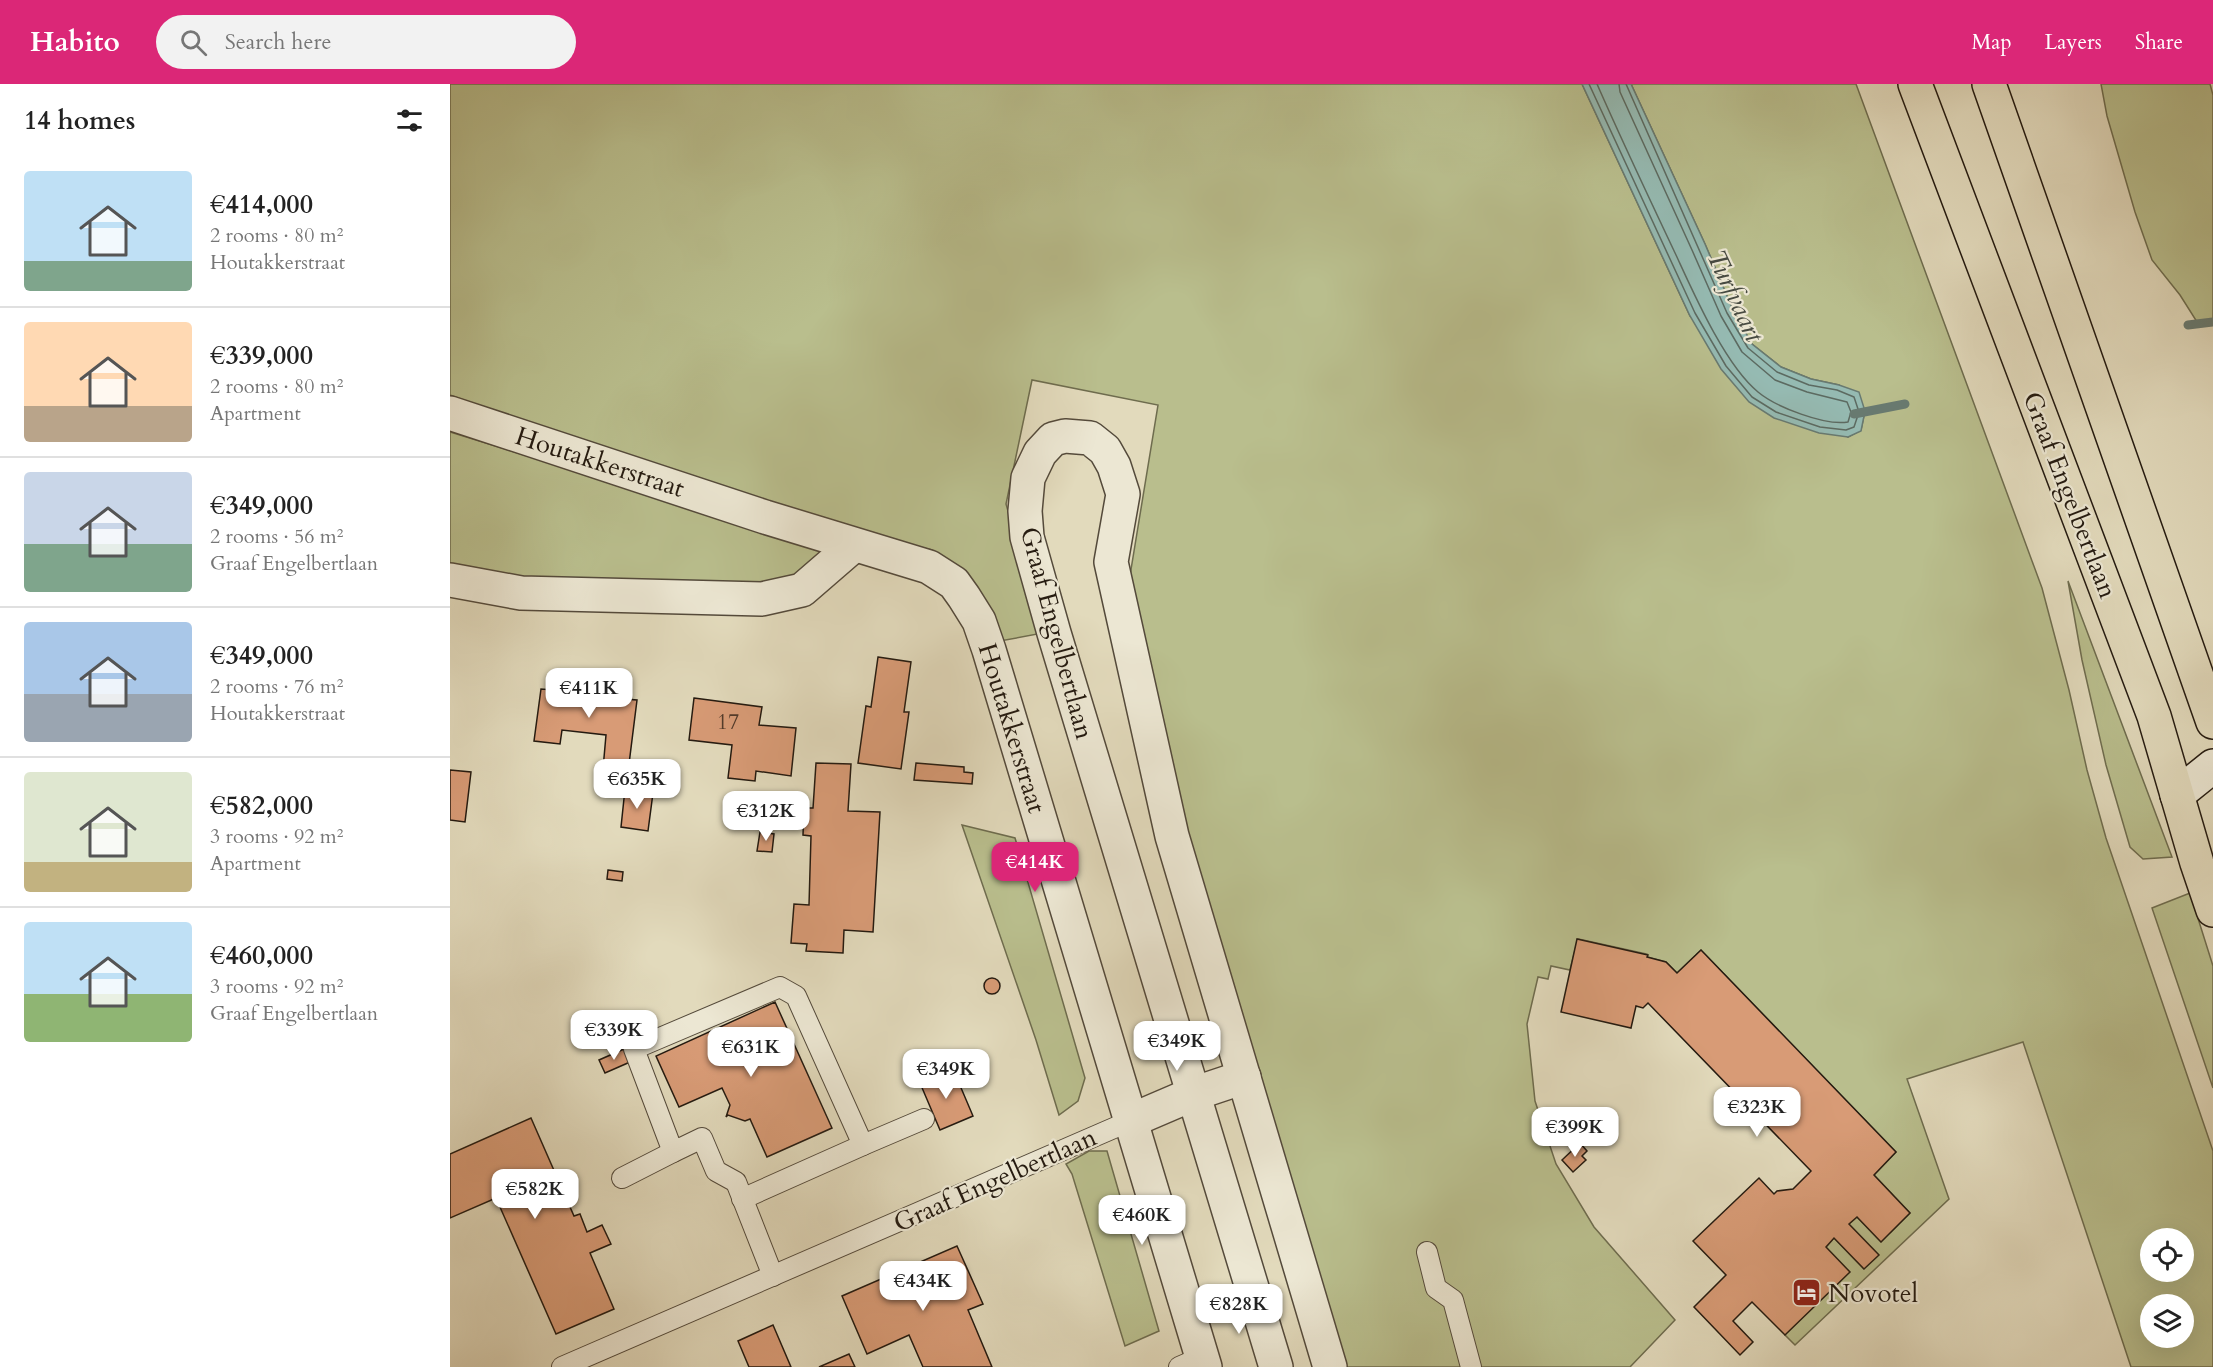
<!DOCTYPE html>
<meta charset="utf-8">
<style>
:root{--surface:#fff;--page:#f2f2f2;--text:#222;--muted:#767676;--line:#e0e0e0;--accent:#db2777}
body{margin:0;font-family:Cardo,serif;background:var(--page);color:var(--text);height:100vh;display:flex;flex-direction:column;font-size:22px;white-space:nowrap}
*{box-sizing:border-box;margin:0}
p{font-size:20px;color:var(--muted)}
.icon{flex:none;width:33px;height:33px;fill:none;stroke:currentColor;stroke-width:2;stroke-linecap:round;stroke-linejoin:round}
.map{position:relative;flex:1;overflow:hidden}
.details{display:flex;flex-direction:column;background:var(--surface);width:450px}
.details>*{flex:none}
.tools{position:absolute;left:1690px;top:1144px;display:grid;gap:12px}
.tools a{display:grid;place-items:center;width:54px;height:54px;border-radius:50%;background:var(--surface);box-shadow:0 6px 24px #0002;font-size:30px}
.price{position:absolute;translate:-50% -51px;padding:0 14px;border-radius:12px;background:#fff;color:#222;font-size:20px;line-height:39px;filter:drop-shadow(0 2px 3px #0008)}
.price::after{content:'';position:absolute;left:50%;top:36px;width:18px;height:14px;margin-left:-9px;background:inherit;clip-path:polygon(0 0,100% 0,50% 100%)}
.price.active{background:var(--accent);color:#fff}
ul{padding:0;list-style:none}
li{display:flex;align-items:center;gap:18px;height:150px;padding:0 24px}
li+li{border-top:2px solid var(--line)}
li span{display:grid;place-items:center;flex:none;width:168px;height:120px;border-radius:6px;color:#555}
li>.icon{margin-inline-start:auto}
span .icon{width:72px;height:72px;fill:#fffc;stroke-width:1}
li b{font-size:26px}
h2{display:flex;justify-content:space-between;align-items:center;height:72px;padding:0 24px;font-size:26px}
header{display:flex;align-items:center;gap:36px;box-sizing:border-box;height:84px;padding:0 30px;background:var(--accent);color:#fff}
header strong{font-size:28px}
nav{display:flex;gap:33px;margin-inline-start:auto;font-size:21px}
.search{width:420px;height:54px;background:var(--page);display:flex;align-items:center;gap:15px;box-sizing:border-box;padding:0 21px;border-radius:33px;color:var(--muted);font-size:22px}
main{display:flex;flex:1;min-height:0}
.map>svg:first-child{display:block}
.green{fill:#b9be8d;stroke:#6e6c4e;stroke-width:1.5;fill-rule:evenodd}
.water{fill:#95bab2;stroke:#687a71;stroke-width:1.5}
.lines{fill:none;stroke-linecap:round;stroke-linejoin:round}
.shore{stroke:#5c6a61;stroke-width:1.5}
.stream{stroke:#687a71;stroke-width:9}
.building{fill:#d89b76;stroke:#241a10;stroke-width:1.5}
.lane-casing{stroke:#544a3b;stroke-width:22}
.street-casing{stroke:#544a3b;stroke-width:36}
.secondary-casing{stroke:#241a10;stroke-width:36}
.primary-casing{stroke:#241a10;stroke-width:36}
.lane{stroke:#ece7d3;stroke-width:20}
.street{stroke:#ece7d3;stroke-width:33}
.secondary{stroke:#ece7d3;stroke-width:33}
.primary{stroke:#e2dabc;stroke-width:33}
.labels{text-anchor:middle;dominant-baseline:central;stroke-width:4.5;stroke-linejoin:round;paint-order:stroke}
.number-label{font-size:22px;fill:#513a2a}
.street-label{font-size:26px;fill:#241a10;stroke:#ece7d3}
.poi-label{font-size:26px;fill:#241a10;stroke:#ece7d3;text-anchor:start}
.water-label{font-size:27px;font-style:italic;fill:#464a41;stroke:#ece7d3}
</style>
<header>
<strong>Habito</strong>
<div class="search"><svg class="icon" aria-label="search" viewBox="0 0 24 24"><circle cx="10" cy="10" r="6"/><path d="M15 15l6 6"/></svg>Search here</div>
<nav><a>Map</a><a>Layers</a><a>Share</a></nav>
</header>
<main>
<section class="details">
<h2>14 homes<svg class="icon" aria-label="filters" viewBox="0 0 24 24"><path d="M4 7h16M4 17h16"/><circle cx="9" cy="7" r="2"/><circle cx="15" cy="17" r="2"/></svg></h2>
<ul>
<li><span style="background:linear-gradient(#bfe0f5 75%,#7fa58c 0)"><svg class="icon" aria-label="home" viewBox="0 0 24 24"><path d="M3 11l9-7 9 7M6 9v11h12V9"/></svg></span><div><b>€414,000</b><p>2 rooms · 80 m²</p><p>Houtakkerstraat</p></div></li>
<li><span style="background:linear-gradient(#ffd9b3 70%,#b9a48a 0)"><svg class="icon" aria-label="home" viewBox="0 0 24 24"><path d="M3 11l9-7 9 7M6 9v11h12V9"/></svg></span><div><b>€339,000</b><p>2 rooms · 80 m²</p><p>Apartment</p></div></li>
<li><span style="background:linear-gradient(#c9d6e8 60%,#7fa58c 0)"><svg class="icon" aria-label="home" viewBox="0 0 24 24"><path d="M3 11l9-7 9 7M6 9v11h12V9"/></svg></span><div><b>€349,000</b><p>2 rooms · 56 m²</p><p>Graaf Engelbertlaan</p></div></li>
<li><span style="background:linear-gradient(#a9c7e8 60%,#9aa5b1 0)"><svg class="icon" aria-label="home" viewBox="0 0 24 24"><path d="M3 11l9-7 9 7M6 9v11h12V9"/></svg></span><div><b>€349,000</b><p>2 rooms · 76 m²</p><p>Houtakkerstraat</p></div></li>
<li><span style="background:linear-gradient(#dfe7d0 75%,#c2b280 0)"><svg class="icon" aria-label="home" viewBox="0 0 24 24"><path d="M3 11l9-7 9 7M6 9v11h12V9"/></svg></span><div><b>€582,000</b><p>3 rooms · 92 m²</p><p>Apartment</p></div></li>
<li><span style="background:linear-gradient(#bfe0f5 60%,#8fb573 0)"><svg class="icon" aria-label="home" viewBox="0 0 24 24"><path d="M3 11l9-7 9 7M6 9v11h12V9"/></svg></span><div><b>€460,000</b><p>3 rooms · 92 m²</p><p>Graaf Engelbertlaan</p></div></li>
</ul>
</section>
<div class="map">
<svg width="1763" height="1283" viewBox="0 0 1763 1283">
<rect width="100%" height="100%" fill="#e2dabc"/>
<filter id="stains"><feTurbulence type="fractalNoise" baseFrequency=".00333" numOctaves="4"/><feColorMatrix values="0 0 0 0 .2 0 0 0 0 .09 0 0 0 0 .02 0 0 0 .5 -.17"/></filter>
<radialGradient id="worn" r=".72"><stop offset=".6" stop-color="#630" stop-opacity="0"/><stop offset="1" stop-color="#630" stop-opacity=".3"/></radialGradient>
<!-- green -->
<g class="green">
<path d="M0 0H1132L1240 232 1398 353 1411 346 1415 327 1389 301 1361 295 1331 283 1302 260 1283 226 1255 160 1181 0H1406L1592 504 1619 606 1637 686 1656 754 1763 1067V1283H1681L1573 958 1457 995 1499 1115 1345 1261 1335 1251 1376 1163 1384 1154 1414 1185 1399 1140 1407 1133 1431 1158 1460 1129 1424 1091 1446 1068 1251 866 1227 889 1216 878 1197 873V870L1128 855 1120 886 1101 882 1098 895 1088 893 1077 940 1085 1017 1106 1080 1144 1143 1225 1236 1180 1283H888L775 886 676 516 708 321 582 296 556 420 593 549 550 557 516 491 482 466 389 444 35 324 0 311ZM1701 1155H1734V1188H1701ZM1701 1221H1734V1254H1701Z"/>
<polygon points="1651,0 1760,0 1763,11 1763,236 1747,238 1730,211 1702,176 1685,128 1657,32"/>
<polygon points="0,348 352,457 377,470 323,506 233,507 0,487"/>
<polygon points="1618,497 1722,773 1693,775 1680,763 1656,681 1632,576"/>
<polygon points="512,741 565,754 635,994 628,1017 609,1031 586,956"/>
<polygon points="1740,809 1763,882 1763,1004 1702,824"/>
<polygon points="639,1067 657,1067 709,1247 675,1262 622,1090 616,1080"/>
</g>
<!-- water -->
<polygon class="water" points="1132,0 1181,0 1255,160 1283,226 1302,260 1331,283 1361,295 1389,301 1409,308 1415,327 1411,347 1398,353 1369,349 1324,334 1299,318 1271,285 1240,232"/>
<g class="lines">
<!-- shore -->
<g class="shore">
<polyline points="1139,0 1245,229 1276,282 1302,313 1326,328 1370,343 1396,346 1404,343 1409,328 1404,313 1387,306 1359,301 1327,288 1298,264 1277,229 1176,0"/>
<path d="M1147 0C1172 57 1199 114 1226 171 1244 210 1275 281 1308 308 1326 323 1375 342 1398 338L1401 328 1397 318 1357 308 1325 296 1292 268 1271 232 1242 166 1170 8 1169 0"/>
</g>
<!-- stream -->
<g class="stream">
<polyline points="1738,241 1763,238"/>
<polyline points="1404,330 1455,320"/>
</g>
</g>
<!-- building -->
<g class="building">
<polygon points="428,573 461,578 454,628 459,628 451,685 408,679 416,622 421,623"/>
<polygon points="124,597 145,599 145,606 175,610 174,615 187,616 178,688 153,685 156,651 112,646 110,660 84,657 91,605 103,606 104,602 124,604"/>
<polygon points="244,614 312,623 309,641 346,644 341,692 306,687 305,697 278,694 282,661 239,656"/>
<polygon points="366,679 401,680 398,727 430,728 423,848 394,846 393,869 356,867 357,860 341,859 344,820 359,821 361,752 353,751 354,724 363,724"/>
<polygon points="466,679 514,683 514,688 523,689 522,700 464,696"/>
<polygon points="0,686 21,688 15,738 0,736"/>
<polygon points="175,705 203,709 198,747 171,743"/>
<polygon points="310,748 324,750 322,768 307,767"/>
<polygon points="158,786 173,788 172,797 157,795"/>
<polygon points="1127,855 1198,871 1197,873 1216,878 1227,889 1251,866 1446,1068 1424,1091 1460,1129 1431,1158 1407,1133 1399,1140 1429,1171 1414,1185 1384,1154 1376,1163 1400,1188 1335,1251 1302,1218 1283,1237 1303,1258 1290,1271 1244,1223 1276,1191 1243,1157 1309,1094 1324,1110 1327,1107 1343,1105 1361,1087 1198,919 1193,924 1186,922 1181,944 1111,928"/>
<circle cx="542" cy="902" r="8"/>
<polygon points="325,918 382,1044 317,1073 300,1035 295,1037 278,1031 276,1033 280,1021 272,1004 229,1023 206,972"/>
<polygon points="174,965 180,978 155,989 149,976"/>
<polygon points="503,985 523,1032 490,1046 470,999"/>
<polygon points="81,1034 124,1132 130,1130 137,1148 152,1141 161,1160 140,1169 164,1225 106,1250 46,1114 0,1134 0,1070"/>
<polygon points="1130,1059 1137,1067 1132,1072 1136,1076 1123,1088 1112,1076"/>
<polygon points="507,1162 533,1220 518,1226 542,1283 473,1283 459,1251 417,1270 392,1212"/>
<polygon points="323,1241 341,1283 299,1283 288,1257"/>
<polygon points="399,1270 405,1283 369,1283"/>
</g>
<g class="lines">
<defs>
<g id="lane">
<polyline points="172,1094 223,1068"/>
<polyline points="292,1115 413,1061"/>
<polyline points="977,1168 986,1204 1003,1216 1021,1283"/>
<polyline points="323,1192 286,1098 266,1087 252,1054 223,1068 184,965 330,903 346,912 413,1061 474,1035"/>
<polyline points="112,1283 680,1037"/>
<polyline points="729,1283 752,1273"/>
</g>
<g id="street">
<polyline points="0,329 315,433 479,483 504,499 514,513 529,537 539,566 755,1283"/>
<polyline points="0,496 71,509 312,515 352,506 404,461"/>
<polyline points="680,1037 743,1010 794,993"/>
<polyline points="826,1283 604,549 577,453 575,427 578,394 590,369 603,355 615,352 640,354 655,366 664,382 673,410 661,478 722,752 880,1283"/>
</g>
<polyline id="secondary" points="1727,711 1763,682"/>
<g id="primary">
<polyline points="1465,0 1704,632 1747,779 1763,826"/>
<polyline points="1539,0 1763,638"/>
</g>
</defs>
<!-- lane casing -->
<use href="#lane" class="lane-casing"/>
<!-- street casing -->
<use href="#street" class="street-casing"/>
<!-- secondary casing -->
<use href="#secondary" class="secondary-casing"/>
<!-- primary casing -->
<use href="#primary" class="primary-casing"/>
<!-- lane -->
<use href="#lane" class="lane"/>
<!-- street -->
<use href="#street" class="street"/>
<!-- secondary -->
<use href="#secondary" class="secondary"/>
<!-- primary -->
<use href="#primary" class="primary"/>
</g>
<!-- icons -->
<defs>
<symbol id="hotel-square" viewBox="-11 -11 22 22"><rect x="-9" y="-9" width="18" height="18" rx="4" fill="#8f2418" stroke="#ece7d3"/><path d="M-6-4.5h1.5V1H6V5H4.5V3h-9V5H-6ZM-4 0a1.8 1.8 0 1 1 3.6 0ZM.5 0V-2.5h3Q6-2.5 6 0Z" fill="#fff"/></symbol>
</defs>
<g fill-rule="evenodd">
<use href="#hotel-square" x="1340" y="1192" width="33" height="33"/>
</g>
<g class="labels">
<!-- number labels -->
<g class="number-label">
<text x="278" y="638">17</text>
</g>
<!-- street labels -->
<g class="street-label">
<text transform="translate(150 378) rotate(18)">Houtakkerstraat</text>
<text transform="translate(1620 411) rotate(69)">Graaf Engelbertlaan</text>
<text transform="translate(607 549) rotate(75)">Graaf Engelbertlaan</text>
<text transform="translate(562 644) rotate(73)">Houtakkerstraat</text>
<text transform="translate(545 1096) rotate(-24)">Graaf Engelbertlaan</text>
</g>
<!-- poi labels -->
<g class="poi-label">
<text x="1378" y="1209">Novotel</text>
</g>
<!-- water labels -->
<g class="water-label">
<text transform="translate(1285 212) rotate(65)">Turfvaart</text>
</g>
</g>
<rect width="100%" height="100%" filter="url(#stains)"/>
<rect width="100%" height="100%" fill="url(#worn)"/>
</svg>
<div class="tools">
<a><svg class="icon" aria-label="locate" viewBox="0 0 24 24"><circle cx="12" cy="12" r="6"/><path d="M12 2v4M12 18v4M2 12h4M18 12h4"/></svg></a>
<a><svg class="icon" aria-label="layers" viewBox="0 0 24 24"><path d="M12 4l9 5-9 5-9-5zM3 14l9 5 9-5"/></svg></a>
</div>
<b class="price" style="left:139px;top:635px">€411K</b>
<b class="price" style="left:187px;top:726px">€635K</b>
<b class="price" style="left:316px;top:758px">€312K</b>
<b class="price active" style="left:585px;top:809px">€414K</b>
<b class="price" style="left:164px;top:977px">€339K</b>
<b class="price" style="left:727px;top:988px">€349K</b>
<b class="price" style="left:301px;top:994px">€631K</b>
<b class="price" style="left:496px;top:1016px">€349K</b>
<b class="price" style="left:1307px;top:1054px">€323K</b>
<b class="price" style="left:1125px;top:1074px">€399K</b>
<b class="price" style="left:85px;top:1136px">€582K</b>
<b class="price" style="left:692px;top:1162px">€460K</b>
<b class="price" style="left:473px;top:1228px">€434K</b>
<b class="price" style="left:789px;top:1251px">€828K</b>
</div>
</main>
